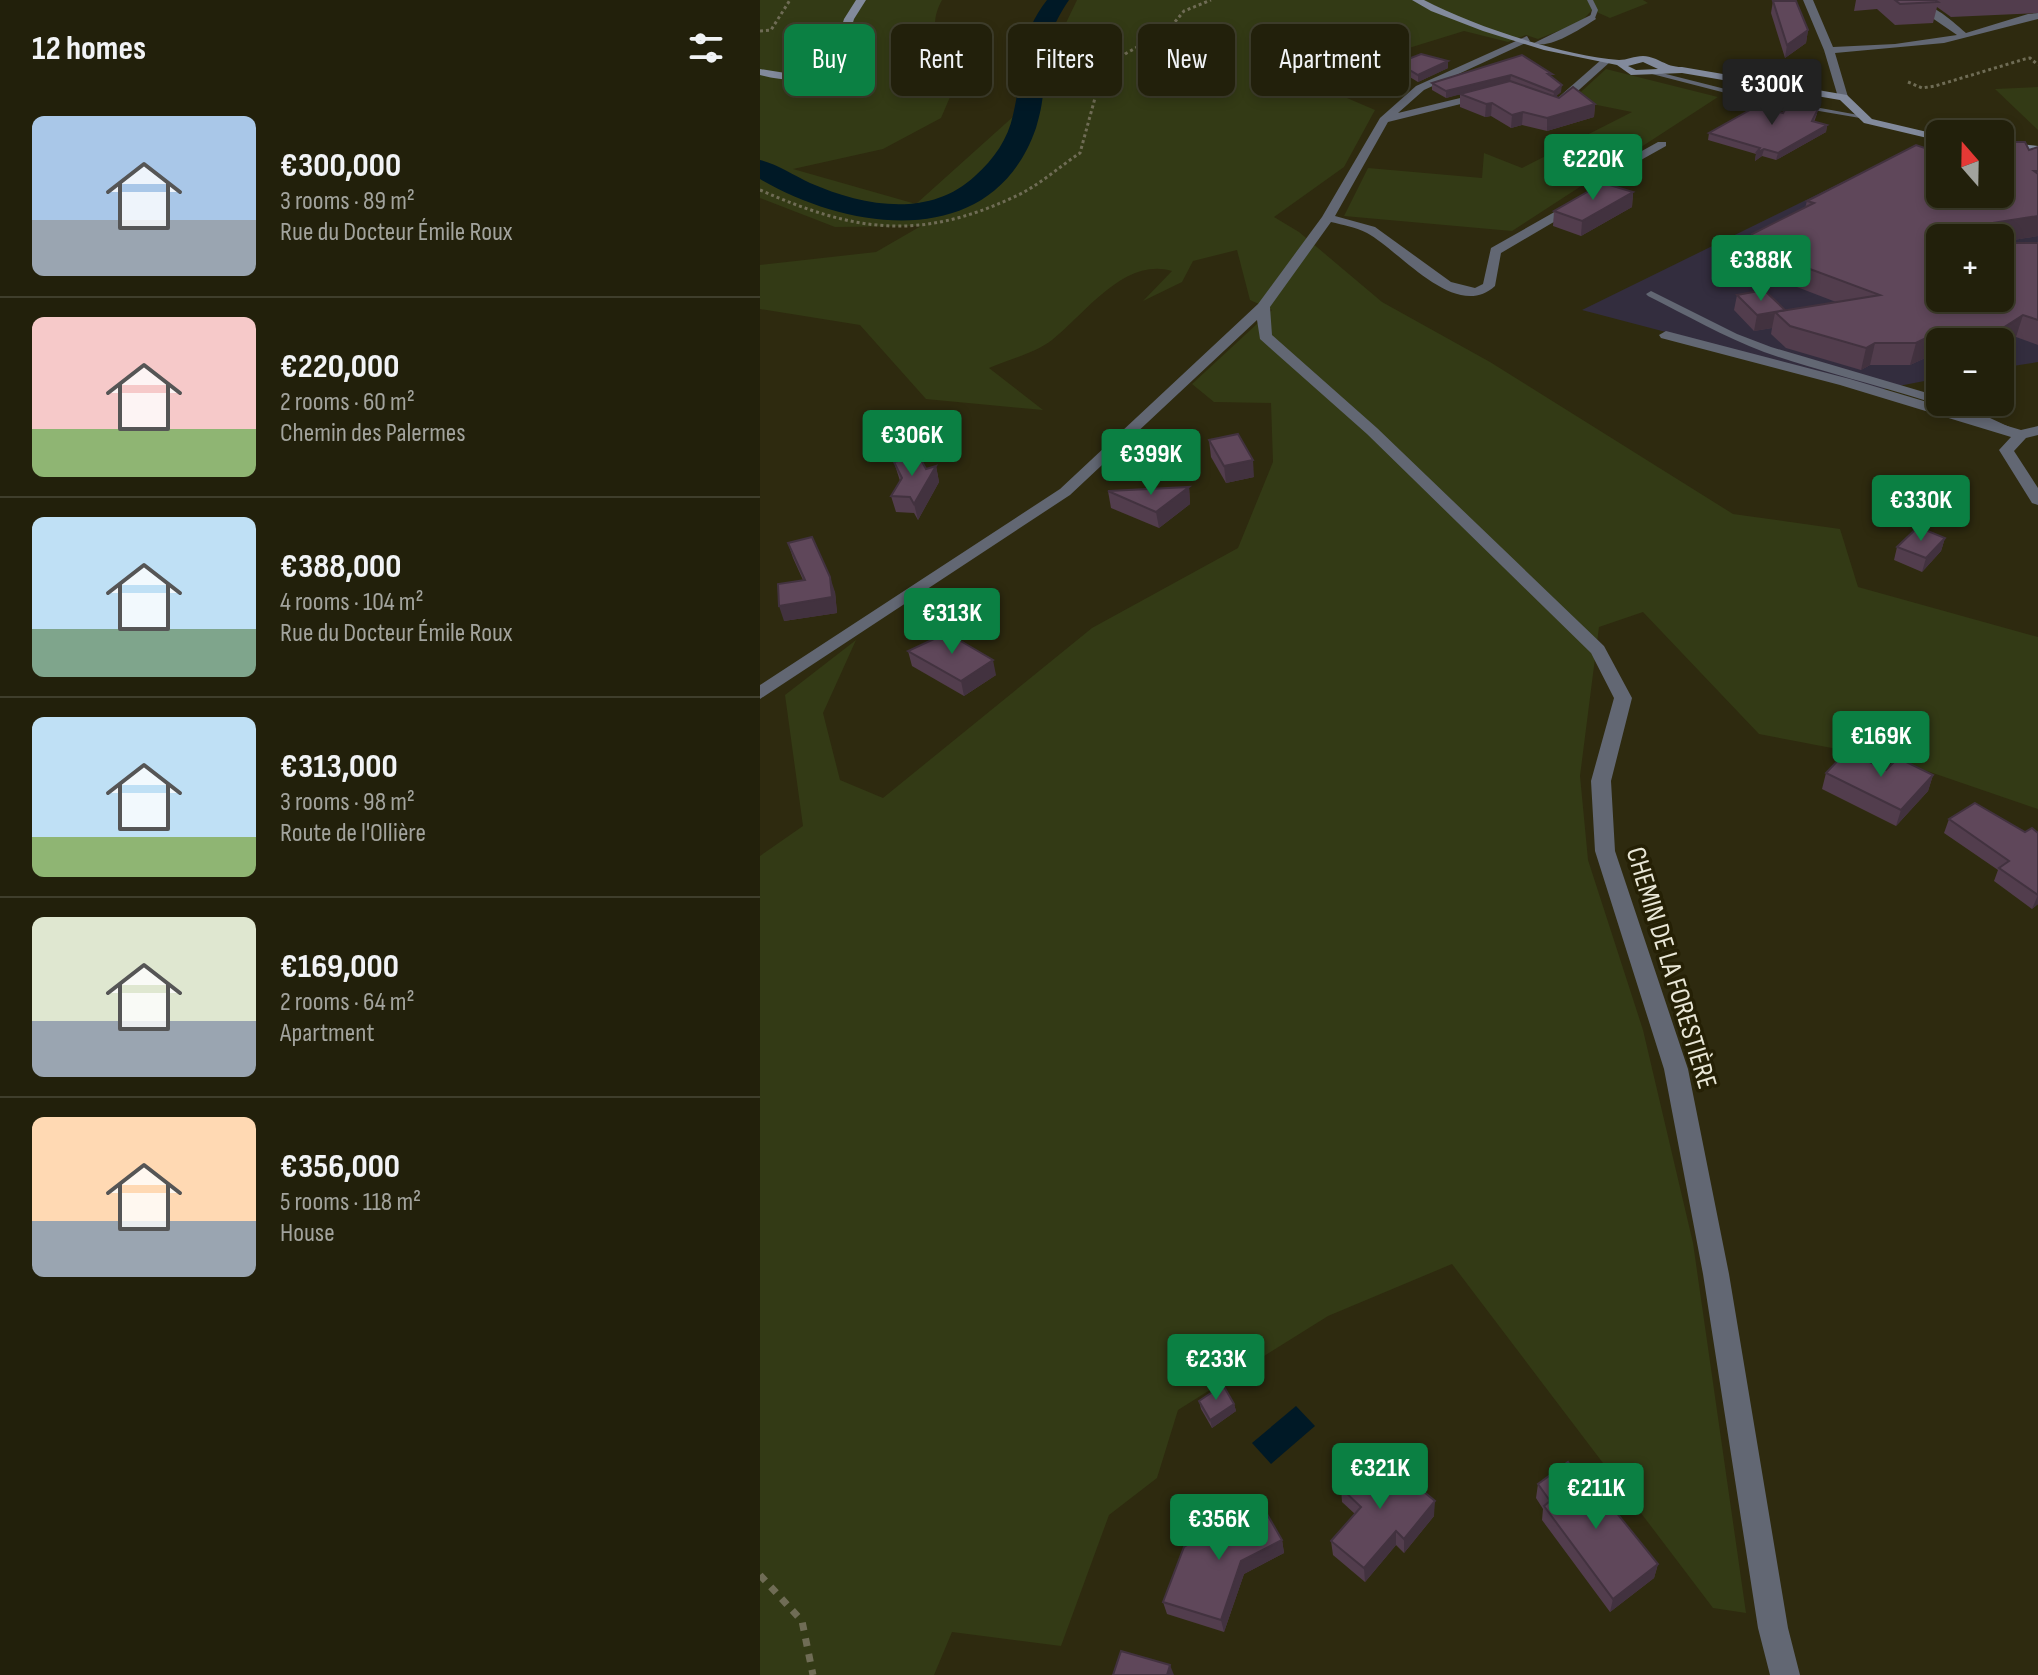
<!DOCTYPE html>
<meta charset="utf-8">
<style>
:root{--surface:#22200b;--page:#2a2814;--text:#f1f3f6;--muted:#a2a39d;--line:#3f3e2c;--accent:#0b8043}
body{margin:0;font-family:"Sofia Sans Condensed",sans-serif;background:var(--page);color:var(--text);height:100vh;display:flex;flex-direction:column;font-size:30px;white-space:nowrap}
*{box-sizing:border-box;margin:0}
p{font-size:26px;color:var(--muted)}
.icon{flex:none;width:44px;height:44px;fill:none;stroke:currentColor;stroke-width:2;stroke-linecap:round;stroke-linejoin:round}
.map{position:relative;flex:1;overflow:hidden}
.side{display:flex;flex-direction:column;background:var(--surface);width:760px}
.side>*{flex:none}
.banner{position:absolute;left:24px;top:24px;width:760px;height:72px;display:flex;gap:16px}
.needle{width:52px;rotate:340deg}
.fabs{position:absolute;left:1166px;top:120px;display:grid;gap:16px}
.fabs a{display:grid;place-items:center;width:88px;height:88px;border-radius:12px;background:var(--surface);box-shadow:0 4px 12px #0003,0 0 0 2px var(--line);font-size:40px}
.price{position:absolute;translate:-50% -68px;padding:0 18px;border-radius:8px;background:var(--accent);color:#fff;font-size:26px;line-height:52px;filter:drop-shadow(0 2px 4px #0008)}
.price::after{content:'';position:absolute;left:50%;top:48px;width:24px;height:18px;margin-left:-12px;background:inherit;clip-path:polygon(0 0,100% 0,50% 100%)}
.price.current{background:#222;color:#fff}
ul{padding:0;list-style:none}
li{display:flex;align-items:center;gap:24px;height:200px;padding:0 32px}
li+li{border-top:2px solid var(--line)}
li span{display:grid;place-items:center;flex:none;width:224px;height:160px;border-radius:12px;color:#555}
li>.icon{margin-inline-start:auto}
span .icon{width:96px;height:96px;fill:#fffc;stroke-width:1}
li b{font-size:34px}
h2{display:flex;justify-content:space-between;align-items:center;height:96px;padding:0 32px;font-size:34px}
.pill{padding:0 28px;border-radius:12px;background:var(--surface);box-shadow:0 4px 12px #0003,0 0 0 2px var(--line);font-size:28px;line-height:72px}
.pill.current{background:var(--accent);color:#fff}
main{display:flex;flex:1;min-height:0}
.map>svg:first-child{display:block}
.education{fill:#332d3e;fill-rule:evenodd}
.green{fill:#333a15}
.water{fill:#001926}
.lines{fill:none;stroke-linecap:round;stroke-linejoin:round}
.river{fill:#001926;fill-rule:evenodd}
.path-far1{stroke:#6f6c55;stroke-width:3;stroke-dasharray:3 3;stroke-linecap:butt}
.path{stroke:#6f6c55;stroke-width:7;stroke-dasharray:8 8;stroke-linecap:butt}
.lane{fill:#626773;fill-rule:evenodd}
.street{fill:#626773;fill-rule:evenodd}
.secondary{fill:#828a9c;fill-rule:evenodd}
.wall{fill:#523d4d}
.shaded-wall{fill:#42323f}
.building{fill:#5f475a;stroke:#42323f;stroke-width:2}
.labels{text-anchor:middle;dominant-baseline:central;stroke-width:7;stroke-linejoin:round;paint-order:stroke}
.street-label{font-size:28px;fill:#e9e7d7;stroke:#252005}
</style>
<main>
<section class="side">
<h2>12 homes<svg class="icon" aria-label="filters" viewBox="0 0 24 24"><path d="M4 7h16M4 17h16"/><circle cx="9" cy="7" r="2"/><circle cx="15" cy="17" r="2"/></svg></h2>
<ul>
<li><span style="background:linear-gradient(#a9c7e8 65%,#9aa5b1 0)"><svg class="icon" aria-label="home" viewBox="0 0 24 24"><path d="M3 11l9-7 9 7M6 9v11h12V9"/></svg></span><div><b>€300,000</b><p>3 rooms · 89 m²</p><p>Rue du Docteur Émile Roux</p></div></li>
<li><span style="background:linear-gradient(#f6c9c9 70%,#8fb573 0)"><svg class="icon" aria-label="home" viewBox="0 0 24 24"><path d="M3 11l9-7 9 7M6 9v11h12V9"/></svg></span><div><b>€220,000</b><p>2 rooms · 60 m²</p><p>Chemin des Palermes</p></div></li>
<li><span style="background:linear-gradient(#bfe0f5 70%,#7fa58c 0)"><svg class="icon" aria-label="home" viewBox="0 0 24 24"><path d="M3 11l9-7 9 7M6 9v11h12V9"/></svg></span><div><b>€388,000</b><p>4 rooms · 104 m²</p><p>Rue du Docteur Émile Roux</p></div></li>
<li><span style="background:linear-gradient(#bfe0f5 75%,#8fb573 0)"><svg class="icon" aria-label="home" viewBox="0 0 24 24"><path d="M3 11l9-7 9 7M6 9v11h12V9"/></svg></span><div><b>€313,000</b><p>3 rooms · 98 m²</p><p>Route de l'Ollière</p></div></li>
<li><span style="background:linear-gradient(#dfe7d0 65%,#9aa5b1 0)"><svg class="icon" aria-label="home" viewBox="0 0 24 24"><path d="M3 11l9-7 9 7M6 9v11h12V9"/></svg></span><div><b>€169,000</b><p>2 rooms · 64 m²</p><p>Apartment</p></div></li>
<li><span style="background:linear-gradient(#ffd9b3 65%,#9aa5b1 0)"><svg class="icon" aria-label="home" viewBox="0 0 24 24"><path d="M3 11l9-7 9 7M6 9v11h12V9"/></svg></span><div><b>€356,000</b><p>5 rooms · 118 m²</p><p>House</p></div></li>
</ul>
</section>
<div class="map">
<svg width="1278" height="1675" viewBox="0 0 1278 1675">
<rect width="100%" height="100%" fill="#2e2a0f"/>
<!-- education -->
<path class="education" d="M1154 147 1180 194H1240L1278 188V362L1240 368V342H1180V378L1123 389 822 310ZM1180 238H1240V298H1180Z"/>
<!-- green -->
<g class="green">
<path d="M0 0H182C166 29 180 48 202 69L181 118 123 149 33 169 156 204 255 115 260 71 300 64 304 27 317 0H883L888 3 850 18 832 10 821 22 778 39 766 35 748 42 704 31 545 80 615 110 584 167 514 217 539 232 622 302 730 362 973 514 1080 529 1098 587 1278 637V809L1135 760 999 734 883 612 839 627 820 776 828 860 883 1030 933 1243 986 1613 953 1608 692 1264 568 1316 418 1410 397 1478 349 1515 301 1646 192 1632 174 1675H0V856L43 826 25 695 96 640 63 713 80 780 123 798 332 628 478 548 513 462 511 403 454 402 432 384 512 310 490 300 477 250 433 261 422 282 383 301 412 271C364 257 325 314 292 340 275 353 248 360 229 368L283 410 166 399 100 325 0 309V265L116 252 161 226 75 227 0 198Z"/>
<polygon points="846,69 958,97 752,231 584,216 608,168 722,178 724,153 762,168 872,112 812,100"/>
<polygon points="1278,87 1278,130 1235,89"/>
</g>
<!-- water -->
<polygon class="water" points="536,1406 555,1426 511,1464 492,1443"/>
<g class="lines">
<!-- river -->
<path class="river" d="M287 0H309C273 52 293 76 276 128 233 252 91 232 0 179V160C17 164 33 175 50 183 103 206 169 219 215 176 234 159 248 139 253 115 264 70 256 40 287 0Z"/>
<!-- path-far1 -->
<g class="path-far1">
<polyline points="0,31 11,30 30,0"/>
<polyline points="1148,82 1162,88 1175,86 1265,59 1270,58 1278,65"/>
<path d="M0 190C94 231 157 242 254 197 277 187 299 167 320 153L341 76 365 54 409 29 424 11 451 0"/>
</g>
<!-- path -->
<polyline class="path" points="0,1575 42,1621 53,1675"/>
<!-- lane -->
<g class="lane">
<polygon points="827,0 833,0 838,10 835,18 830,17 832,10"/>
<polygon points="894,71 989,95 1104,116 1100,118 989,99 892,74"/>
<path d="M891 291 977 334 1011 347 1174 395 1180 397V402L1202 405 1258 431 1257 433H1249C1170 395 1087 381 1004 352 964 337 926 315 888 296L886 294Z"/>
</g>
<!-- street -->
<g class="street">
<path d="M1043 0H1053L1073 47 1135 44 1197 35 1146 0C1169 0 1189 18 1206 33L1268 14 1278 13V19L1184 43 1075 53 1088 97 1083 100 1078 97 1064 50Z"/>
<path d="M833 14 836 19C822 28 789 50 774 43Z"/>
<path d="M767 36 770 41 664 90 638 113 725 92 729 93V97L628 122 575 216 615 227 691 282 715 288 723 284 731 248 828 193V181L898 142H906V146L838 184V196L741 253 735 286C696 322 640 251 607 233 596 227 583 225 571 222L510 307 512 335 617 428 844 646 872 698 851 781 855 851 928 1069 969 1274 1028 1628 1040 1675H1010L998 1628 943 1274 904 1069 835 851 831 781 854 698 831 653 607 434 500 339 497 320 310 495 0 699V685L300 489 498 304 562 217 620 118 656 86Z"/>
<polygon points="841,60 850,62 800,107 792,107 792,103"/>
<polygon points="906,331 1090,379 1261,430 1278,426 1278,435 1266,438 1254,451 1278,488 1278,505 1272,503 1239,450 1251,437 1080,385 901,338 899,335"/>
</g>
<!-- secondary -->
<g class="secondary">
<path d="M96 0H106L94 19 79 69C53 83 28 82 0 75V69L38 75 70 65 84 19Z"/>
<path d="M652 0H664C714 26 803 56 859 60 867 60 874 56 883 56 900 57 904 67 922 67L1087 95 1112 119 1180 135V141L1104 123 1080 100 922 73 871 75 857 65 784 50 723 31 671 11ZM883 62 898 69 876 70 868 66Z"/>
<polygon points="1240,142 1278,146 1278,152 1240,148"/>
</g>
</g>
<!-- wall -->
<g class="wall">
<polygon points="1096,0 1278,0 1278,13 1191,17 1177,7 1173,23 1135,25 1117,9 1094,11"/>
<polygon points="1013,1 1048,30 1046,43 1025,58 1011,13"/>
<polygon points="762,55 792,77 801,92 795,97 835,104 834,117 787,131 762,125 751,128 731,116 725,117 700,107 700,94 686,98 672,90 672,83"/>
<polygon points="638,63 688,68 658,82 638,70"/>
<polygon points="1023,113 1057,114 1054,122 1067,125 1066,132 1016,160 1002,156 995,161 996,154 948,140 949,133"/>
<polygon points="1278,147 1278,236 1240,242 1240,238 1180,298 1278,243 1278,345 1256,337 1240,342 1180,342 1180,358 1176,353 1150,365 1110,365 1101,370 1026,348 1011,334 1012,328 994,331 974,310 977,295 1025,310 1076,302 993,270 989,256 992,234 1045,208 1047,201 1180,194 1269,150"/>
<polygon points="873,192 872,207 821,236 793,226 794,211"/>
<polygon points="449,440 494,477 466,483 451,457"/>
<polygon points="134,462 166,469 176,466 179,482 158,520 154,513 136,512 131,496 140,481"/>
<polygon points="429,487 430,504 399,528 351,508 348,491"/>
<polygon points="1185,538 1181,551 1162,572 1134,560 1137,547"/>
<polygon points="28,543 75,592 77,613 24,621 43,580 33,558"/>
<polygon points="148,651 236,675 204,696 152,666"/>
<polygon points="1126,770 1173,775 1168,791 1136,826 1062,789 1066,773"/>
<polygon points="1189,819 1265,832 1278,833 1278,904 1272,909 1234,881 1238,870 1184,833"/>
<polygon points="439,1401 474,1404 476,1411 452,1428 441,1409"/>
<polygon points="626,1475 674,1516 644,1553 636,1545 605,1582 573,1555 571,1541 595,1514 582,1502 581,1488"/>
<polygon points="820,1479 898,1564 894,1578 850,1612 782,1520 783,1509 776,1498 778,1484"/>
<polygon points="522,1540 524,1553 484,1574 464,1632 407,1614 403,1602"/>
</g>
<!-- shaded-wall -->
<g class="shaded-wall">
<polygon points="1048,30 1046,43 1025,58 1027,45"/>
<polygon points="688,61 688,68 658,82 658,75"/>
<polygon points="751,75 750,82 686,98 686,91"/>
<polygon points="802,85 801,92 793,99 794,92"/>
<polygon points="732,103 731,116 725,117 726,104"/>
<polygon points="835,104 834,117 787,131 787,118"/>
<polygon points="763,112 762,125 751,128 752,115"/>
<polygon points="1067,125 1066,132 1016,160 1018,153"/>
<polygon points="1004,149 1002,156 995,161 996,153"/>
<polygon points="873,192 872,207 821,236 822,221"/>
<polygon points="1278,216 1278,236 1240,242 1240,238 1216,238 1219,225"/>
<polygon points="1015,313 1012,328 994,331 997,315"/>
<polygon points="1263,315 1256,337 1240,348 1240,342 1221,342"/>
<polygon points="1182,330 1176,353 1150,365 1156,343"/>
<polygon points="1115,343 1110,365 1101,370 1106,348"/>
<polygon points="493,460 494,477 466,483 464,466"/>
<polygon points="176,466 179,482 158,520 154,504"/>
<polygon points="429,487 430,504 399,528 396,512"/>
<polygon points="1185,538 1181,551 1162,572 1166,558"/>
<polygon points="70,577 75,592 77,613 24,621 19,606"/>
<polygon points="233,660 236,675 204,696 201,681"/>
<polygon points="1173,775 1168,791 1136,826 1141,810"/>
<polygon points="1278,895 1278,904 1272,909"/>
<polygon points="474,1404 476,1411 452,1428 450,1420"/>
<polygon points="675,1501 674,1516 644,1553 644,1539"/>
<polygon points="636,1531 636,1545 605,1582 604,1568"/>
<polygon points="522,1540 524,1553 484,1574 464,1632 461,1620 481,1561"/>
<polygon points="898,1564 894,1578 850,1612 853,1599"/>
<polygon points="410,1665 414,1675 407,1675"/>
</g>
<!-- building -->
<g class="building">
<polygon points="1135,0 1175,0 1178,2 1140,4"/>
<polygon points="1013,1 1036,1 1048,30 1027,45"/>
<polygon points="661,54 688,61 658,75 638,63"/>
<polygon points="762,55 792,74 788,74 802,85 794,92 751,75 686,91 672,83"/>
<polygon points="750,81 799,98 813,87 835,104 787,118 763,112 752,115 732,103 726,104 700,94"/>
<polygon points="1030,102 1059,107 1052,121 1067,125 1018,153 1004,149 996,153 1000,148 949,133 997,106 1023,113"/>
<polygon points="1240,142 1265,142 1269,150 1278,147 1278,171 1274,171 1278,174 1278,216 1219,225 1220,238 1180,238 1180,298 1240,298 1240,243 1278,243 1278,320 1263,315 1221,342 1191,342 1182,330 1156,343 1115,343 1106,348 1030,326 1015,312 1120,295 996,249 992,234 1054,203 1047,201 1156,145 1180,153 1180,194 1240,194"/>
<polygon points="843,183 873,192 822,221 794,211"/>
<polygon points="1004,290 1025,310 997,315 977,295"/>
<polygon points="478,434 493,460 464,466 449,440"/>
<polygon points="159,456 166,469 176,466 154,504 150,497 131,496 142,478 134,462"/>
<polygon points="429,487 396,512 348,491"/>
<polygon points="1158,527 1185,538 1166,558 1137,547"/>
<polygon points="52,537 70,577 72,597 19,606 18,584 45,580 28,543"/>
<polygon points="187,633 233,660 201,681 148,651"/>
<polygon points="1087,751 1126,770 1138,758 1173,775 1141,810 1066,773"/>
<polygon points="1215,803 1265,832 1272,828 1278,833 1278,895 1239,868 1249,861 1189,819"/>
<polygon points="463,1385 474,1404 450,1420 439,1401"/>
<polygon points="608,1459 626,1475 635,1468 675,1501 644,1539 636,1531 604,1568 571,1541 601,1507 581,1488"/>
<polygon points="808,1462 820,1479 826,1475 898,1564 853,1599 784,1506 790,1501 778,1484"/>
<polygon points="500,1502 522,1540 481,1561 461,1620 403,1602 424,1547"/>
<polygon points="361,1651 410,1665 407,1675 353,1675"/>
</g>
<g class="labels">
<!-- street labels -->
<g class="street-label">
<text transform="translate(911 968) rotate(73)">CHEMIN DE LA FORESTIÈRE</text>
</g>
</g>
</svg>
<div class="fabs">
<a><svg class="needle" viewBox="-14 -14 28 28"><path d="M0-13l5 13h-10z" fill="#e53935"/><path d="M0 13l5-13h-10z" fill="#a2a39d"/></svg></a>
<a>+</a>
<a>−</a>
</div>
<b class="price current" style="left:1012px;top:127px">€300K</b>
<b class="price" style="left:833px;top:202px">€220K</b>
<b class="price" style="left:1001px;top:303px">€388K</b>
<b class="price" style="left:152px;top:478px">€306K</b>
<b class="price" style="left:391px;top:497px">€399K</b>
<b class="price" style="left:1161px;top:543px">€330K</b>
<b class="price" style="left:192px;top:656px">€313K</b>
<b class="price" style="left:1121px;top:779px">€169K</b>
<b class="price" style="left:456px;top:1402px">€233K</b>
<b class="price" style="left:620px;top:1511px">€321K</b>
<b class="price" style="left:836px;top:1531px">€211K</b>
<b class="price" style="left:459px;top:1562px">€356K</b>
<div class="banner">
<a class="pill current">Buy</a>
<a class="pill">Rent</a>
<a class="pill">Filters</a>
<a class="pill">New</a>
<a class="pill">Apartment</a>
</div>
</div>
</main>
